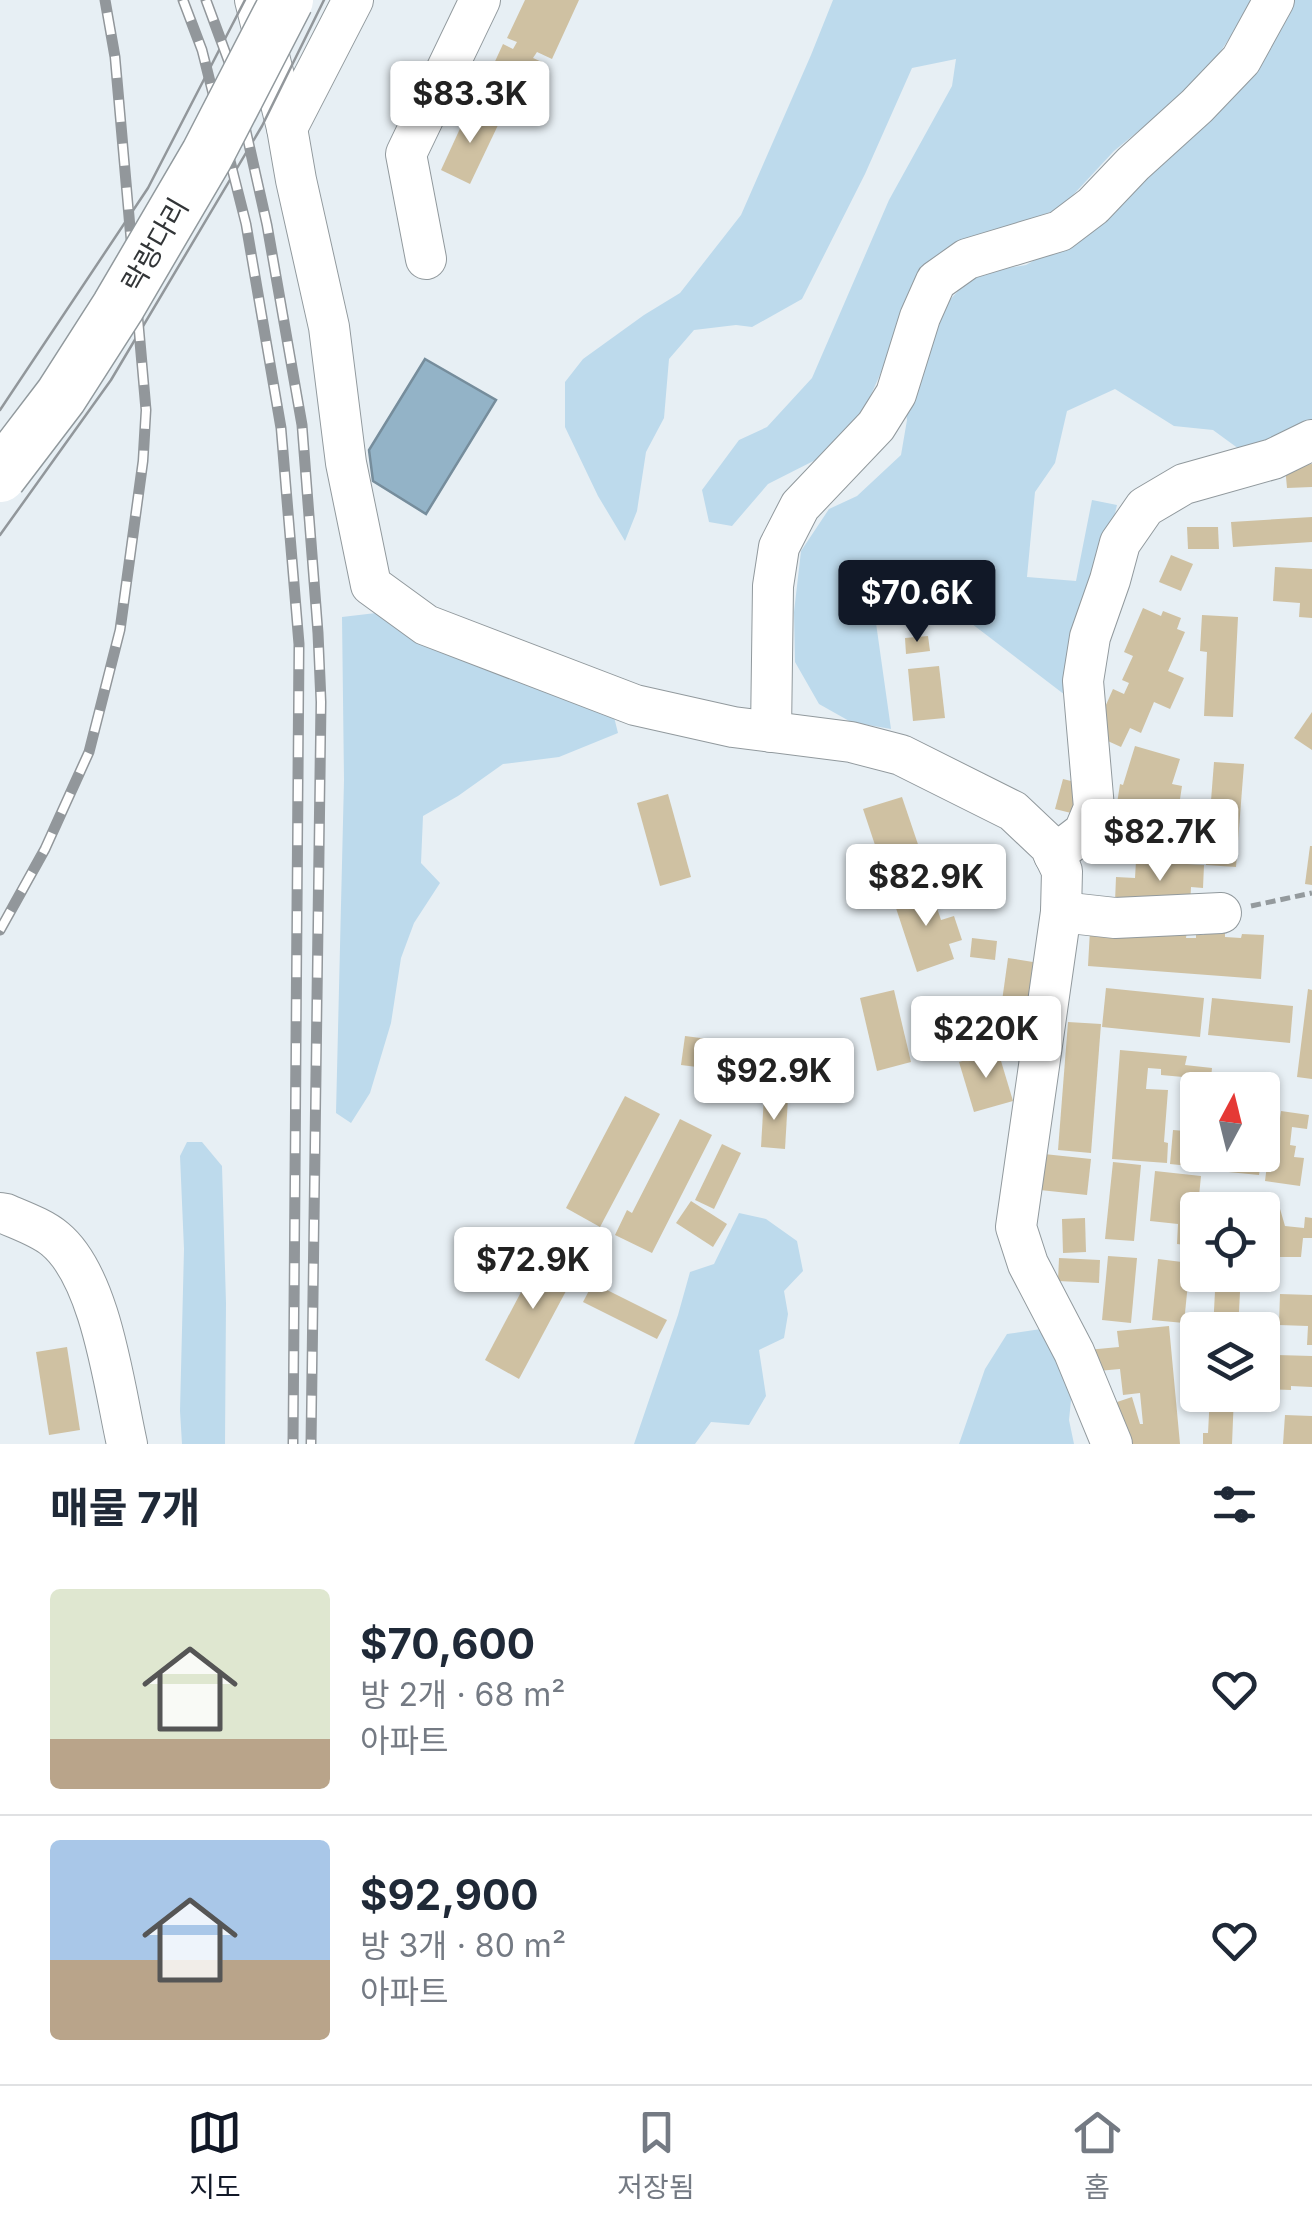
<!DOCTYPE html>
<html lang="ko">
<meta charset="utf-8">
<style>
:root{--surface:#fff;--page:#f6f6f7;--text:#1f2937;--muted:#747a83;--line:#e0e1e3;--accent:#111827}
body{margin:0;font-family:Inter,"Noto Sans KR",sans-serif;background:var(--page);color:var(--text);height:100vh;display:flex;flex-direction:column;font-size:38px;white-space:nowrap}
*{box-sizing:border-box;margin:0}
p{font-size:32px;color:var(--muted)}
.icon{flex:none;width:55px;height:55px;fill:none;stroke:currentColor;stroke-width:2;stroke-linecap:round;stroke-linejoin:round}
.map{position:relative;height:1444px;overflow:hidden}
.panel{display:flex;flex-direction:column;background:var(--surface);flex:1}
.panel>*{flex:none}
.needle{width:65px;rotate:7deg}
.fabs{position:absolute;left:1180px;top:1072px;display:grid;gap:20px}
.fabs a{display:grid;place-items:center;width:100px;height:100px;border-radius:10px;background:var(--surface);box-shadow:0 2px 8px #0004;font-size:50px}
.price{position:absolute;translate:-50% -85px;padding:0 22px;border-radius:10px;background:#fff;color:#222;font-size:32px;line-height:65px;filter:drop-shadow(0 2px 5px #0008)}
.price::after{content:'';position:absolute;left:50%;top:60px;width:30px;height:22px;margin-left:-15px;background:inherit;clip-path:polygon(0 0,100% 0,50% 100%)}
.price.current{background:var(--accent);color:#fff}
ul{padding:0;list-style:none}
li{display:flex;align-items:center;gap:30px;height:250px;padding:0 50px}
li+li{border-top:2px solid var(--line)}
li span{display:grid;place-items:center;flex:none;width:280px;height:200px;border-radius:10px;color:#555}
li>.icon{margin-inline-start:auto}
span .icon{width:120px;height:120px;fill:#fffc;stroke-width:1}
li b{font-size:42px}
h2{display:flex;justify-content:space-between;align-items:center;height:120px;padding:0 50px;font-size:42px}
.tab-bar{display:flex;justify-content:space-around;align-items:center;height:140px;border-top:2px solid var(--line);background:var(--surface);font-size:28px;color:var(--muted)}
.tab-bar a{display:grid;justify-items:center;gap:5px}
.tab-bar .current{color:var(--accent)}
.map>svg:first-child{display:block}
.green{fill:#bddaec}
.water{fill:#93b3c7;stroke:#768d9c;stroke-width:2.5}
.building{fill:#cfc1a2}
.lines{fill:none;stroke-linecap:round;stroke-linejoin:round}
.minor-casing{stroke:#91999d;stroke-width:42}
.path{stroke:#949a9d;stroke-width:5;stroke-dasharray:10 5;stroke-linecap:butt}
.minor{stroke:#fff;stroke-width:40}
.tram{stroke:#92979b;stroke-width:2.5}
.rail-casing{stroke:#92979b;stroke-width:11}
.rail{stroke:#fff;stroke-width:8;stroke-dasharray:22;stroke-linecap:butt}
.major-bridge-casing{stroke:#91999d;stroke-width:55;stroke-linecap:butt}
.major-bridge{stroke:#fff;stroke-width:52}
.labels{text-anchor:middle;dominant-baseline:central;stroke-width:9;stroke-linejoin:round;paint-order:stroke}
.street-label{font-size:28px;fill:#323537;stroke:#fff}
</style>
<div class="map">
<svg width="1312" height="1444" viewBox="0 0 1312 1444">
<rect width="100%" height="100%" fill="#e7eff4"/>
<!-- green -->
<g class="green">
<polygon points="833,0 1255,0 1202,79 1114,151 1061,208 997,232 922,281 870,397 839,448 768,484 732,526 709,522 702,490 739,440 767,427 812,378 889,200 952,86 956,59 912,68 865,174 802,299 752,327 736,325 694,330 669,359 664,418 646,452 637,511 625,541 598,496 565,427 565,382 583,359 644,315 680,293 741,215 811,55"/>
<polygon points="1291,0 1312,0 1312,425 1239,449 1213,430 1174,426 1115,389 1067,411 1055,463 1035,492 1027,577 1076,581 1092,500 1117,505 1099,579 1065,695 934,595 896,593 875,616 891,729 851,722 819,704 795,662 794,612 801,551 829,509 857,496 901,455 907,420 904,397 940,311 973,274 1026,265 1090,229"/>
<polygon points="376,613 459,651 613,713 618,733 559,757 503,764 458,796 423,816 421,863 440,883 414,923 401,958 391,1023 370,1093 351,1123 336,1113 344,780 342,617"/>
<polygon points="187,1142 202,1142 222,1166 226,1303 225,1444 182,1444 180,1411 184,1249 180,1156"/>
<polygon points="739,1213 766,1219 797,1241 803,1271 784,1291 788,1314 784,1338 759,1350 766,1396 749,1425 711,1422 695,1444 634,1444 678,1315 690,1272 714,1264"/>
<polygon points="1041,1329 1073,1381 1069,1420 1074,1444 959,1444 985,1369 1007,1334"/>
</g>
<!-- water -->
<polygon class="water" points="425,359 496,400 426,514 373,481 369,450"/>
<!-- building -->
<g class="building">
<polygon points="525,0 579,0 552,59 537,52 533,58 542,62 524,99 486,81 503,44 513,49 517,42 507,38"/>
<polygon points="469,109 499,123 470,184 441,170"/>
<polygon points="1312,464 1312,487 1287,488 1285,466"/>
<polygon points="1312,517 1312,542 1233,547 1231,522"/>
<polygon points="1187,527 1218,527 1219,549 1188,549"/>
<polygon points="1171,555 1193,564 1181,591 1159,582"/>
<polygon points="1275,567 1312,569 1312,618 1299,617 1300,603 1273,601"/>
<polygon points="1143,608 1161,616 1163,611 1181,618 1177,629 1185,632 1168,671 1184,678 1170,709 1154,702 1141,733 1130,728 1121,747 1099,737 1098,723 1113,689 1124,694 1129,683 1122,680 1133,656 1124,652"/>
<polygon points="1202,615 1238,617 1233,717 1204,716 1207,652 1200,651"/>
<polygon points="928,636 930,651 906,654 905,638"/>
<polygon points="939,666 945,718 913,721 908,669"/>
<polygon points="1312,712 1312,750 1294,738"/>
<polygon points="1135,746 1180,759 1172,784 1182,786 1175,832 1202,835 1199,861 1170,858 1171,849 1158,848 1157,855 1138,853 1141,831 1151,832 1153,816 1116,810 1120,784 1123,785"/>
<polygon points="1214,762 1244,764 1236,867 1206,865"/>
<polygon points="1063,779 1083,784 1075,814 1055,809"/>
<polygon points="668,794 691,877 660,886 637,803"/>
<polygon points="902,797 927,871 888,884 863,809"/>
<polygon points="1310,846 1312,846 1312,885 1305,884"/>
<polygon points="1136,861 1204,865 1203,888 1191,887 1190,906 1115,902 1116,877 1135,878"/>
<polygon points="930,887 941,920 954,916 962,940 949,944 954,959 917,972 893,899"/>
<polygon points="1205,929 1225,930 1225,937 1241,938 1242,934 1264,935 1261,979 1088,966 1090,930 1187,930 1186,938 1196,938 1196,935 1204,935"/>
<polygon points="972,938 997,941 995,960 970,957"/>
<polygon points="1008,958 1033,962 1023,1040 997,1037"/>
<polygon points="1106,988 1204,998 1200,1037 1102,1027"/>
<polygon points="1308,989 1312,990 1312,1079 1297,1077"/>
<polygon points="894,990 911,1062 877,1071 860,998"/>
<polygon points="963,997 989,999 986,1033 960,1031"/>
<polygon points="1212,998 1293,1006 1290,1043 1208,1035"/>
<polygon points="1068,1022 1101,1024 1091,1153 1058,1150"/>
<polygon points="685,1036 740,1043 737,1072 681,1065"/>
<polygon points="1120,1050 1187,1056 1185,1065 1212,1068 1210,1090 1198,1090 1198,1096 1181,1094 1183,1077 1161,1075 1161,1069 1148,1068 1146,1089 1168,1090 1164,1142 1168,1143 1167,1163 1112,1159"/>
<polygon points="998,1051 1013,1101 974,1112 959,1062"/>
<polygon points="1223,1082 1274,1087 1269,1132 1262,1131 1262,1090 1222,1090"/>
<polygon points="625,1096 660,1114 600,1227 566,1208"/>
<polygon points="764,1096 788,1098 785,1149 761,1147"/>
<polygon points="1281,1111 1309,1115 1307,1129 1292,1127 1290,1145 1296,1146 1294,1157 1304,1158 1300,1186 1265,1181 1273,1117 1280,1118"/>
<polygon points="680,1119 712,1135 652,1253 615,1235 627,1210 632,1213"/>
<polygon points="1173,1130 1198,1132 1199,1167 1170,1164"/>
<polygon points="722,1144 741,1153 714,1209 695,1200"/>
<polygon points="1044,1154 1091,1159 1087,1195 1040,1190"/>
<polygon points="1220,1155 1262,1155 1259,1175 1218,1171"/>
<polygon points="1113,1162 1141,1165 1134,1241 1105,1239"/>
<polygon points="1155,1171 1201,1176 1194,1246 1177,1244 1178,1224 1150,1221"/>
<polygon points="1203,1195 1253,1200 1252,1210 1202,1210"/>
<polygon points="1276,1195 1285,1226 1304,1228 1305,1217 1312,1218 1312,1238 1303,1238 1301,1257 1276,1257 1259,1199"/>
<polygon points="691,1201 727,1224 713,1247 676,1223"/>
<polygon points="1085,1218 1086,1252 1063,1253 1062,1219"/>
<polygon points="546,1245 581,1263 519,1379 485,1360"/>
<polygon points="1108,1256 1137,1258 1131,1323 1102,1320"/>
<polygon points="1059,1258 1100,1260 1099,1283 1058,1281"/>
<polygon points="1158,1259 1190,1263 1184,1323 1152,1320"/>
<polygon points="1199,1275 1244,1275 1243,1285 1201,1280"/>
<polygon points="593,1283 667,1320 657,1339 583,1302"/>
<polygon points="1215,1291 1240,1292 1238,1330 1213,1330"/>
<polygon points="1280,1294 1312,1295 1312,1345 1307,1345 1308,1326 1279,1325"/>
<polygon points="1169,1326 1180,1444 1129,1444 1117,1402 1132,1397 1140,1424 1143,1424 1140,1393 1123,1395 1120,1369 1098,1371 1087,1350 1119,1347 1117,1331"/>
<polygon points="67,1347 80,1430 49,1435 36,1352"/>
<polygon points="1277,1355 1312,1356 1312,1387 1291,1386 1291,1390 1262,1389 1262,1363 1277,1364"/>
<polygon points="1210,1395 1234,1395 1232,1444 1203,1444 1203,1433 1208,1433"/>
<polygon points="1285,1415 1312,1416 1312,1444 1283,1444"/>
</g>
<g class="lines">
<defs>
<g id="minor">
<polyline points="255,0 287,128 296,180 329,327 346,463 371,585 426,625 635,705 733,727 851,742 901,755 1013,811 1050,846 1062,871 1061,912 1016,1227 1028,1264 1074,1352 1112,1444"/>
<polyline points="287,128 353,0"/>
<polyline points="426,259 406,154 480,0"/>
<polyline points="771,732 773,586 779,547 800,506 876,426 896,394 920,317 936,281 967,259 1060,231 1093,206 1133,164 1197,106 1241,60 1274,0"/>
<polyline points="1054,855 1084,832 1094,808 1083,681 1090,637 1110,580 1120,543 1145,507 1184,484 1273,459 1312,440"/>
<polyline points="1061,912 1115,918 1221,913"/>
<path d="M0 1213 6 1214C22 1221 42 1228 55 1239 101 1277 114 1386 127 1444"/>
</g>
</defs>
<!-- minor casing -->
<use href="#minor" class="minor-casing"/>
<!-- path -->
<polyline class="path" points="1251,906 1312,893"/>
<!-- minor -->
<use href="#minor" class="minor"/>
<!-- tram -->
<g class="tram">
<polyline points="0,410 148,188 245,0"/>
<polyline points="0,535 111,380 262,126 324,0"/>
</g>
<defs>
<g id="rail">
<polyline points="183,0 202,50 246,224 281,428 299,644 293,1444"/>
<polyline points="206,0 233,73 267,225 302,425 318,633 321,702 311,1444"/>
<polyline points="0,930 45,849 89,752 120,630 143,461 146,410 115,57 105,0"/>
</g>
</defs>
<!-- rail casing -->
<use href="#rail" class="rail-casing"/>
<!-- rail -->
<use href="#rail" class="rail"/>
<defs>
<polyline id="major-bridge" points="0,476 61,396 118,307 207,155 287,0"/>
</defs>
<!-- major-bridge casing -->
<use href="#major-bridge" class="major-bridge-casing"/>
<!-- major-bridge -->
<use href="#major-bridge" class="major-bridge"/>
</g>
<g class="labels">
<!-- street labels -->
<g class="street-label">
<text transform="translate(155 245) rotate(-60)">락랑다리</text>
</g>
</g>
</svg>
<div class="fabs">
<a><svg class="needle" viewBox="-14 -14 28 28"><path d="M0-13l5 13h-10z" fill="#e53935"/><path d="M0 13l5-13h-10z" fill="#747a83"/></svg></a>
<a><svg class="icon" aria-label="locate" viewBox="0 0 24 24"><circle cx="12" cy="12" r="6"/><path d="M12 2v4M12 18v4M2 12h4M18 12h4"/></svg></a>
<a><svg class="icon" aria-label="layers" viewBox="0 0 24 24"><path d="M12 4l9 5-9 5-9-5zM3 14l9 5 9-5"/></svg></a>
</div>
<b class="price" style="left:470px;top:146px">$83.3K</b>
<b class="price current" style="left:917px;top:645px">$70.6K</b>
<b class="price" style="left:1160px;top:884px">$82.7K</b>
<b class="price" style="left:926px;top:929px">$82.9K</b>
<b class="price" style="left:986px;top:1081px">$220K</b>
<b class="price" style="left:774px;top:1123px">$92.9K</b>
<b class="price" style="left:533px;top:1312px">$72.9K</b>
</div>
<section class="panel">
<h2>매물 7개<svg class="icon" aria-label="filters" viewBox="0 0 24 24"><path d="M4 7h16M4 17h16"/><circle cx="9" cy="7" r="2"/><circle cx="15" cy="17" r="2"/></svg></h2>
<ul>
<li><span style="background:linear-gradient(#dfe7d0 75%,#b9a48a 0)"><svg class="icon" aria-label="home" viewBox="0 0 24 24"><path d="M3 11l9-7 9 7M6 9v11h12V9"/></svg></span><div><b>$70,600</b><p>방 2개 · 68 m²</p><p>아파트</p></div><svg class="icon" aria-label="heart" viewBox="0 0 24 24"><path d="M12 20l-8-8c-3-5 5-10 8-4 3-6 11-1 8 4z"/></svg></li>
<li><span style="background:linear-gradient(#a9c7e8 60%,#b9a48a 0)"><svg class="icon" aria-label="home" viewBox="0 0 24 24"><path d="M3 11l9-7 9 7M6 9v11h12V9"/></svg></span><div><b>$92,900</b><p>방 3개 · 80 m²</p><p>아파트</p></div><svg class="icon" aria-label="heart" viewBox="0 0 24 24"><path d="M12 20l-8-8c-3-5 5-10 8-4 3-6 11-1 8 4z"/></svg></li>
</ul>
</section>
<nav class="tab-bar">
<a class="current"><svg class="icon" aria-label="map" viewBox="0 0 24 24"><path d="M3 6l6-2 6 2 6-2v14l-6 2-6-2-6 2zM9 4v14M15 6v14"/></svg>지도</a>
<a><svg class="icon" aria-label="saved" viewBox="0 0 24 24"><path d="M7 4h10v16l-5-4-5 4z"/></svg>저장됨</a>
<a><svg class="icon" aria-label="home" viewBox="0 0 24 24"><path d="M3 11l9-7 9 7M6 9v11h12V9"/></svg>홈</a>
</nav>
